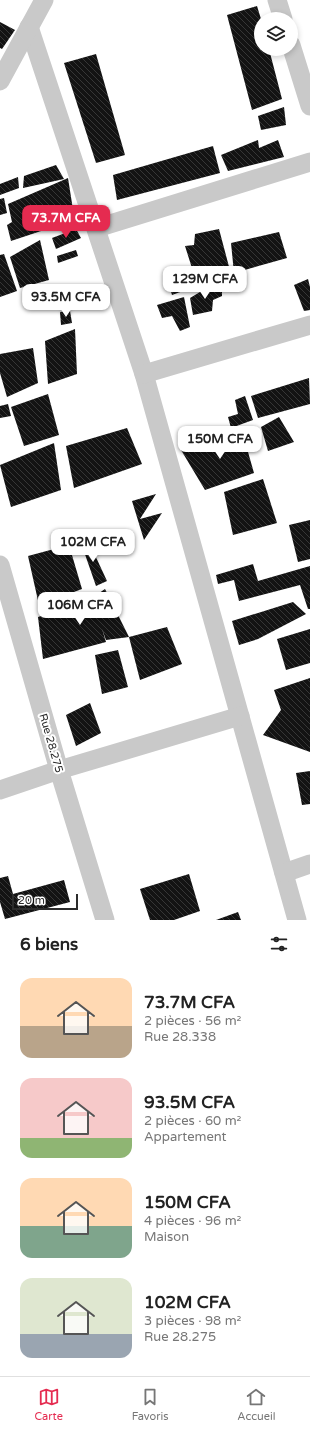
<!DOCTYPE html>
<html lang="fr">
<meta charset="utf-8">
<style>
:root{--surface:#fff;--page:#f6f6f6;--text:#222;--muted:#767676;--line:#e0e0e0;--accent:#e52b50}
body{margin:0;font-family:"Varela Round",sans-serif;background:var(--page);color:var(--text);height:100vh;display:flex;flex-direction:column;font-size:15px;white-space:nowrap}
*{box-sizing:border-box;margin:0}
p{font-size:13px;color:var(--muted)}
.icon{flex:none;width:22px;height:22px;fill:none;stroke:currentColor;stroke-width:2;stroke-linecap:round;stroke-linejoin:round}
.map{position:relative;height:920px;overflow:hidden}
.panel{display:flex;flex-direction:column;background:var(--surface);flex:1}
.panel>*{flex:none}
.tools{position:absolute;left:254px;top:12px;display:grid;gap:8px}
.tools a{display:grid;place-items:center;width:44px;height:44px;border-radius:50%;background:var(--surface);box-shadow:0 2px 6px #0003;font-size:20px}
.scale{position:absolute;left:12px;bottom:10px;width:66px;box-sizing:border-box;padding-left:4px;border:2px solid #2c2c2c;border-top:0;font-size:11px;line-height:14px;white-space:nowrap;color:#2c2c2c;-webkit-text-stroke:3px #fff;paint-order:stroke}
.price{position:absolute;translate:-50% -34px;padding:0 9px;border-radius:8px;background:#fff;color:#222;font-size:13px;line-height:26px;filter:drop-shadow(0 1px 2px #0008)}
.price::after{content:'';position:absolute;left:50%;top:24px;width:12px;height:9px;margin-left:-6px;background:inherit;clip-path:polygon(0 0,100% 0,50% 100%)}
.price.active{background:var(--accent);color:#fff}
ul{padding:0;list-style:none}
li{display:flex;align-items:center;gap:12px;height:100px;padding:0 20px}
li span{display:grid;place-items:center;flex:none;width:112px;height:80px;border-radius:12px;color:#555}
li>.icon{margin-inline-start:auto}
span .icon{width:48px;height:48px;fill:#fffc;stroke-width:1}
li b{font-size:17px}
h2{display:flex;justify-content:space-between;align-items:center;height:48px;padding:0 20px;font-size:17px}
.tabs{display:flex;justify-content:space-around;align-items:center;height:56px;border-top:1px solid var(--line);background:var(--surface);font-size:11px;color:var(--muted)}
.tabs a{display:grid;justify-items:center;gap:2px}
.tabs .active{color:var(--accent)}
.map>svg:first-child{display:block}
.building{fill:url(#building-back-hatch)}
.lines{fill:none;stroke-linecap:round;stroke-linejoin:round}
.street{stroke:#c9c9c9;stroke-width:19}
.labels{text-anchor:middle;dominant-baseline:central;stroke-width:4;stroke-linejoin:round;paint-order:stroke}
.street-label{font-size:11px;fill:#2c2c2c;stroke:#fff}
</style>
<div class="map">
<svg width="310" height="920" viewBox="0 0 310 920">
<defs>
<pattern id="building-back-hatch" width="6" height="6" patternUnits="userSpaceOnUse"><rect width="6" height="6" fill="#131313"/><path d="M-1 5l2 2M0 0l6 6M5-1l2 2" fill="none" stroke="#363636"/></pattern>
</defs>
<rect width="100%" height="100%" fill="#fff"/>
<!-- building -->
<g class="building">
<polygon points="257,6 261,19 261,49 269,49 282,99 252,110 227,15"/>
<polygon points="0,22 15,30 2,49 0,48"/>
<polygon points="96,54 125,155 96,163 64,63"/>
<polygon points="284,107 286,125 261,130 258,116"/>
<polygon points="258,140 259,148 278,140 284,157 228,171 221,155"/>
<polygon points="213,146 220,173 117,200 113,175"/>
<polygon points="56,165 64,179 23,188 24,176"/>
<polygon points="18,177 19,188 0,195 0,184"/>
<polygon points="68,178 74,216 56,226 11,241 7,225 12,222 8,204"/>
<polygon points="4,198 7,213 0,215 0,199"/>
<polygon points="76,229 81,238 56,249 52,238"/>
<polygon points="219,229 232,278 197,284 185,246 194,245 195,234"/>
<polygon points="279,232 287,258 234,273 231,243"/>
<polygon points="40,240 49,280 20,288 10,257"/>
<polygon points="76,250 78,256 58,263 57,256"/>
<polygon points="4,254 17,291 0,297 0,255"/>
<polygon points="176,274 183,291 172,295 167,278"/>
<polygon points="308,279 310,287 310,310 304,311 294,285"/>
<polygon points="222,286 222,296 213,300 212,311 193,315 190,298 205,289"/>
<polygon points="184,297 190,327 180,331 172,316 162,318 157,305"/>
<polygon points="70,311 72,323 61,325 60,312"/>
<polygon points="75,329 77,374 48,384 45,341"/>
<polygon points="33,348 38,383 7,397 0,373 0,354"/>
<polygon points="309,378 310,404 258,418 251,396"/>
<polygon points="48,394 59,435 24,446 11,407"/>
<polygon points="245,396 253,420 231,428 228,417 238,414 235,400"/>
<polygon points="8,404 11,416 0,418 0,406"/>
<polygon points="279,417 294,442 268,451 261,427"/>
<polygon points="127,428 142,464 74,488 66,446"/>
<polygon points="242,431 254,473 205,490 181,450"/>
<polygon points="54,443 61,490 11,507 0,465"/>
<polygon points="263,479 277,523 233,535 224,492"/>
<polygon points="156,494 140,519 162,513 144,540 132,501"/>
<polygon points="310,520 310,559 298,562 289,525"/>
<polygon points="80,540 88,540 107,581 96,586"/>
<polygon points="69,545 82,589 39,605 28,556"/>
<polygon points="253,564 258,581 310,566 310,609 308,609 300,585 239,601 234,580 218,584 216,575"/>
<polygon points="105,589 129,637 106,640 102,629 106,642 43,659 38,617 89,600"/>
<polygon points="293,602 306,614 258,639 239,645 232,621"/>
<polygon points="167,627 182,664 140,680 129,637"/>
<polygon points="310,629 310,663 286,670 277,639"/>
<polygon points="118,650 128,687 102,694 95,655"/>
<polygon points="310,678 310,752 263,735 281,710 274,690"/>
<polygon points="90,703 101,733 76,746 66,715"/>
<polygon points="310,771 310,804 302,805 296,773"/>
<polygon points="189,874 200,911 174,920 150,920 140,889"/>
<polygon points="8,876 13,894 64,880 70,902 5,919 0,902 0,878"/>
<polygon points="238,912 241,920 216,920"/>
</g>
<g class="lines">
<!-- street -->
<g class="street">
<polyline points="277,0 283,19"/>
<polyline points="29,27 144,374 297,920"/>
<polyline points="291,45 310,106"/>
<polyline points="0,81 44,0"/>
<polyline points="97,228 310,162"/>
<polyline points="144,374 310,325"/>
<polyline points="0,565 59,770 105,920"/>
<polyline points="0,790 59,770 240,716"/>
<polyline points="284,873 310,864"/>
</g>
</g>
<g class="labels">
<!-- street labels -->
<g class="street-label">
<text transform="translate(51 743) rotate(74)">Rue 28.275</text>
</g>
</g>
</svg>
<div class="tools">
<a><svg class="icon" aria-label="layers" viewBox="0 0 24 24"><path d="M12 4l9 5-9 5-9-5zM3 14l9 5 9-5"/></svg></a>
</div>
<div class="scale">20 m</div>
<b class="price active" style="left:66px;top:239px">73.7M CFA</b>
<b class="price" style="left:205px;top:300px">129M CFA</b>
<b class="price" style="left:66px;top:318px">93.5M CFA</b>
<b class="price" style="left:220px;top:460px">150M CFA</b>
<b class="price" style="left:93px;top:563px">102M CFA</b>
<b class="price" style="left:80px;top:626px">106M CFA</b>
</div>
<section class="panel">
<h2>6 biens<svg class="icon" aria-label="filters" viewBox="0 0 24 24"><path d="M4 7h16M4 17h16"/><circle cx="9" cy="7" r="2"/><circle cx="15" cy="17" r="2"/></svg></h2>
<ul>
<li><span style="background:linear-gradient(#ffd9b3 60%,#b9a48a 0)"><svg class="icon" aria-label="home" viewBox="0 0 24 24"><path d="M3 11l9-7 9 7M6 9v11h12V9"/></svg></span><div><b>73.7M CFA</b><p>2 pièces · 56 m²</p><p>Rue 28.338</p></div></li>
<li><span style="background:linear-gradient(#f6c9c9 75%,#8fb573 0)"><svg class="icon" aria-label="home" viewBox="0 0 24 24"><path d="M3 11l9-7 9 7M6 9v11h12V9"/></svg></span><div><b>93.5M CFA</b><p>2 pièces · 60 m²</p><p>Appartement</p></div></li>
<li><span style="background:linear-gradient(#ffd9b3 60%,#7fa58c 0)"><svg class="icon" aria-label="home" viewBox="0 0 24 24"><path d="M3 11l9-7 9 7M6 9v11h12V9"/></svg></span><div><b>150M CFA</b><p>4 pièces · 96 m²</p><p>Maison</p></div></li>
<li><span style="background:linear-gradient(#dfe7d0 70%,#9aa5b1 0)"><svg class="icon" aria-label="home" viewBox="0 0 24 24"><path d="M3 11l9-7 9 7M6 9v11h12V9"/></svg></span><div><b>102M CFA</b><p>3 pièces · 98 m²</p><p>Rue 28.275</p></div></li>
</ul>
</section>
<nav class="tabs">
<a class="active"><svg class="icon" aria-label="map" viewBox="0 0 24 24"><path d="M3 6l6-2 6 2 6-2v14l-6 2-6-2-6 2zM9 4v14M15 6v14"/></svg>Carte</a>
<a><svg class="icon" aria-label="saved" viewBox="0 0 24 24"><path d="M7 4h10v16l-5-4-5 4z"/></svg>Favoris</a>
<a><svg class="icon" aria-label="home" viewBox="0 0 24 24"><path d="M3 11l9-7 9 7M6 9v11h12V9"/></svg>Accueil</a>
</nav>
